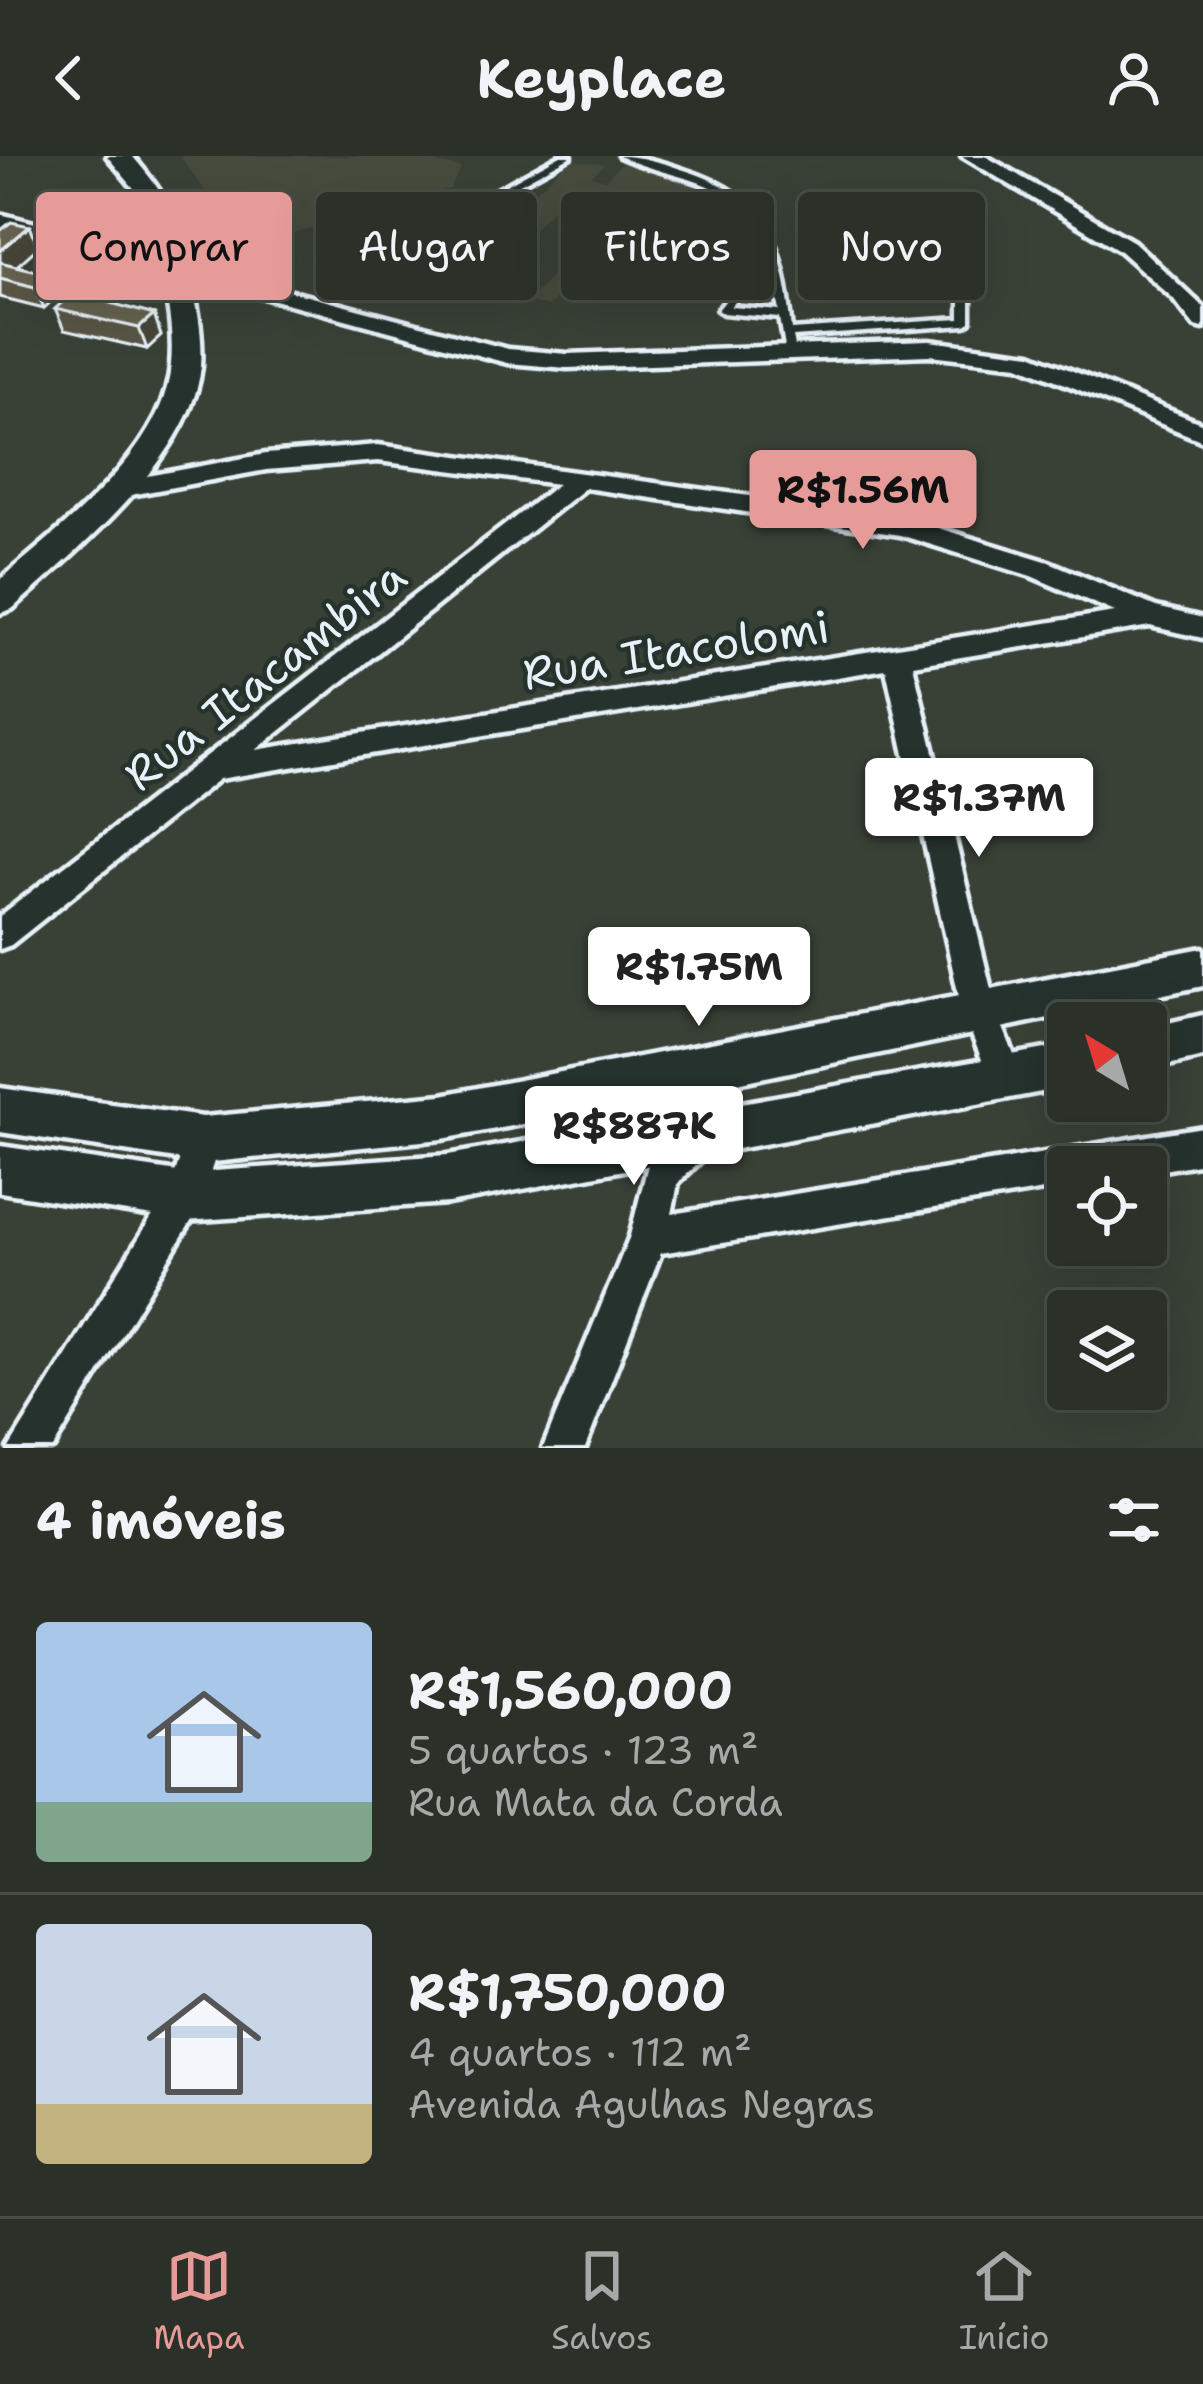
<!DOCTYPE html>
<html lang="pt">
<meta charset="utf-8">
<style>
:root{--surface:#2b3129;--page:#373d35;--text:#f1f3f6;--muted:#a6a9a8;--line:#474c46;--accent:#e69b98}
body{margin:0;font-family:"Shantell Sans",sans-serif;background:var(--page);color:var(--text);height:100vh;display:flex;flex-direction:column;font-size:45px;white-space:nowrap}
*{box-sizing:border-box;margin:0}
p{font-size:39px;color:var(--muted)}
.icon{flex:none;width:66px;height:66px;fill:none;stroke:currentColor;stroke-width:2;stroke-linecap:round;stroke-linejoin:round}
.map{position:relative;height:1292px;overflow:hidden}
.panel{display:flex;flex-direction:column;background:var(--surface);flex:1}
.panel>*{flex:none}
.top-card{position:absolute;left:36px;top:36px;width:1131px;height:108px;display:flex;gap:24px}
.needle{width:78px;rotate:322deg}
.fabs{position:absolute;left:1047px;top:846px;display:grid;gap:24px}
.fabs a{display:grid;place-items:center;width:120px;height:120px;border-radius:12px;background:var(--surface);box-shadow:0 12px 48px #0002,0 0 0 3px var(--line);font-size:60px}
.price{position:absolute;translate:-50% -102px;padding:0 27px;border-radius:12px;background:#fff;color:#222;font-size:39px;line-height:78px;filter:drop-shadow(0 3px 6px #0008)}
.price::after{content:'';position:absolute;left:50%;top:72px;width:36px;height:27px;margin-left:-18px;background:inherit;clip-path:polygon(0 0,100% 0,50% 100%)}
.price.selected{background:var(--accent);color:#111}
ul{padding:0;list-style:none}
li{display:flex;align-items:center;gap:36px;height:300px;padding:0 36px}
li+li{border-top:3px solid var(--line)}
li span{display:grid;place-items:center;flex:none;width:336px;height:240px;border-radius:12px;color:#555}
li>.icon{margin-inline-start:auto}
span .icon{width:144px;height:144px;fill:#fffc;stroke-width:1}
li b{font-size:51px}
h2{display:flex;justify-content:space-between;align-items:center;height:144px;padding:0 36px;font-size:51px}
.chip{padding:0 42px;border-radius:12px;background:var(--surface);box-shadow:0 12px 48px #0002,0 0 0 3px var(--line);font-size:42px;line-height:108px}
.chip.selected{background:var(--accent);color:#111}
header{display:flex;justify-content:space-between;align-items:center;height:156px;padding:0 36px;background:var(--surface);font-size:54px;font-weight:700}
.menu{display:flex;justify-content:space-around;align-items:center;height:168px;border-top:3px solid var(--line);background:var(--surface);font-size:33px;color:var(--muted)}
.menu a{display:grid;justify-items:center;gap:6px}
.menu .selected{color:var(--accent)}
.map>svg:first-child{display:block}
.built{fill:#464b3e}
.lines{fill:none;stroke-linecap:round;stroke-linejoin:round}
.service-casing{stroke:#e8f1f8;stroke-width:9}
.minor-casing{stroke:#e8f1f8;stroke-width:9}
.tertiary-casing{stroke:#e8f1f8;stroke-width:9}
.service{fill:#26332d;fill-rule:evenodd}
.minor{fill:#26332d;fill-rule:evenodd}
.tertiary{fill:#26332d;fill-rule:evenodd}
.wall{fill:#585444;stroke:#e8f1f8;stroke-width:3}
.shaded-wall{fill:#474537;stroke:#e8f1f8;stroke-width:3}
.building{fill:#66624f;stroke:#e8f1f8;stroke-width:3}
.labels{text-anchor:middle;dominant-baseline:central;stroke-width:9;stroke-linejoin:round;paint-order:stroke}
.street-label{font-size:45px;fill:#e8f1f8;stroke:#26332d}
</style>
<header><svg class="icon" aria-label="back" viewBox="0 0 24 24"><path d="M15 5l-7 7 7 7"/></svg>Keyplace<svg class="icon" aria-label="person" viewBox="0 0 24 24"><circle cx="12" cy="8" r="4"/><path d="M4 21q1-7 8-7t8 7"/></svg></header>
<div class="map">
<svg width="1203" height="1292" viewBox="0 0 1203 1292">
<rect width="100%" height="100%" fill="#394137"/>
<filter id="ink" filterUnits="userSpaceOnUse"><feTurbulence type="fractalNoise" baseFrequency=".00833" numOctaves="2"/><feDisplacementMap in="SourceGraphic" scale="24" xChannelSelector="R" yChannelSelector="G"/><feConvolveMatrix kernelMatrix="1 2 1 2 8 2 1 2 1" color-interpolation-filters="sRGB"/></filter>
<g filter="url(#ink)">
<!-- built -->
<g class="built">
<polygon points="180,0 405,0 461,12 450,33 224,98 216,51"/>
<polygon points="570,4 605,8 592,20 605,24 622,7 714,31 692,58 736,70 721,89 738,94 719,117 687,107 672,125 639,116 666,82 621,70 548,151 528,145 599,68 552,54 479,128 446,117"/>
</g>
<g class="lines">
<defs>
<g id="service">
<polygon points="559,0 571,0 498,40 490,38"/>
<path d="M619 0C641 0 663 7 684 14 771 41 783 92 792 174L960 163V121L965 118 970 121V166L965 169 793 181 796 195 794 197H786L780 162 723 157 718 154 766 94C739 17 679 28 619 0ZM770 103 780 155 731 151Z"/>
</g>
<g id="minor">
<polygon points="962,0 985,0 1134,86 1203,151 1203,172 1195,170 1173,142 1119,94"/>
<polygon points="179,106 508,193 567,198 930,185 1031,198 1203,268 1203,285 1019,209 930,199 567,212 507,207 172,116 169,112"/>
<path d="M378 289 902 361 1049 406 1156 451 1203 462V482L1150 470 913 509 996 854 1024 924 1019 936 1007 940 995 936 962 854 886 513 219 623 11 789 0 793V760L558 328 378 305 266 314 125 340 116 338 113 332 116 326 266 298ZM585 332 900 379 1031 420 1115 456 256 594Z"/>
<polygon points="684,901 696,905 720,979 715,991 678,1027 672,1058 1203,971 1203,1007 1146,1017 1146,1011 1068,1011 1068,1030 661,1097 585,1292 543,1292 630,1080 649,1005 683,973 667,917 672,905"/>
<polygon points="203,967 216,972 221,984 198,1054 53,1292 9,1292 170,1032 190,972"/>
</g>
<g id="tertiary">
<path d="M107 0H132C174 47 180 72 192 128 198 155 203 182 201 210 192 302 76 395 12 453L0 457V424C60 372 164 295 171 209 174 177 168 147 162 116L0 74V58L159 99 142 42Z"/>
<polygon points="1203,792 1203,830 684,938 442,983 203,1007 0,976 0,932 203,961 442,939"/>
<polygon points="1203,859 1203,901 1146,914 1146,872"/>
<polygon points="1068,889 1068,931 448,1047 185,1065 0,1036 0,990 185,1017 448,999"/>
</g>
</defs>
<!-- service casing -->
<use href="#service" class="service-casing"/>
<!-- minor casing -->
<use href="#minor" class="minor-casing"/>
<!-- tertiary casing -->
<use href="#tertiary" class="tertiary-casing"/>
<!-- service -->
<use href="#service" class="service"/>
<!-- minor -->
<use href="#minor" class="minor"/>
<!-- tertiary -->
<use href="#tertiary" class="tertiary"/>
</g>
<!-- wall -->
<g class="wall">
<polygon points="30,70 38,91 17,110 49,118 58,139 44,152 0,141 0,75"/>
<polygon points="130,106 137,127 116,149 154,159 161,180 147,193 64,174 55,153"/>
</g>
<!-- shaded-wall -->
<g class="shaded-wall">
<polygon points="30,70 38,91 2,123 0,122 0,95"/>
<polygon points="130,106 137,127 101,164 93,142"/>
<polygon points="49,118 58,139 44,152 35,131"/>
<polygon points="154,159 161,180 147,193 139,172"/>
</g>
<!-- building -->
<g class="building">
<polygon points="11,66 30,70 0,95 0,75"/>
<polygon points="110,102 130,106 93,142 154,159 139,172 55,153"/>
<polygon points="0,106 49,118 35,131 0,122"/>
</g>
</g>
<g class="labels">
<!-- street labels -->
<g class="street-label">
<text transform="translate(676 494) rotate(-9)">Rua Itacolomi</text>
<text transform="translate(265 519) rotate(-38)">Rua Itacambira</text>
</g>
</g>
</svg>
<div class="fabs">
<a><svg class="needle" viewBox="-14 -14 28 28"><path d="M0-13l5 13h-10z" fill="#e53935"/><path d="M0 13l5-13h-10z" fill="#a6a9a8"/></svg></a>
<a><svg class="icon" aria-label="locate" viewBox="0 0 24 24"><circle cx="12" cy="12" r="6"/><path d="M12 2v4M12 18v4M2 12h4M18 12h4"/></svg></a>
<a><svg class="icon" aria-label="layers" viewBox="0 0 24 24"><path d="M12 4l9 5-9 5-9-5zM3 14l9 5 9-5"/></svg></a>
</div>
<b class="price selected" style="left:863px;top:396px">R$1.56M</b>
<b class="price" style="left:979px;top:704px">R$1.37M</b>
<b class="price" style="left:699px;top:873px">R$1.75M</b>
<b class="price" style="left:634px;top:1032px">R$887K</b>
<div class="top-card">
<a class="chip selected">Comprar</a>
<a class="chip">Alugar</a>
<a class="chip">Filtros</a>
<a class="chip">Novo</a>
</div>
</div>
<section class="panel">
<h2>4 imóveis<svg class="icon" aria-label="filters" viewBox="0 0 24 24"><path d="M4 7h16M4 17h16"/><circle cx="9" cy="7" r="2"/><circle cx="15" cy="17" r="2"/></svg></h2>
<ul>
<li><span style="background:linear-gradient(#a9c7e8 75%,#7fa58c 0)"><svg class="icon" aria-label="home" viewBox="0 0 24 24"><path d="M3 11l9-7 9 7M6 9v11h12V9"/></svg></span><div><b>R$1,560,000</b><p>5 quartos · 123 m²</p><p>Rua Mata da Corda</p></div></li>
<li><span style="background:linear-gradient(#c9d6e8 75%,#c2b280 0)"><svg class="icon" aria-label="home" viewBox="0 0 24 24"><path d="M3 11l9-7 9 7M6 9v11h12V9"/></svg></span><div><b>R$1,750,000</b><p>4 quartos · 112 m²</p><p>Avenida Agulhas Negras</p></div></li>
</ul>
</section>
<nav class="menu">
<a class="selected"><svg class="icon" aria-label="map" viewBox="0 0 24 24"><path d="M3 6l6-2 6 2 6-2v14l-6 2-6-2-6 2zM9 4v14M15 6v14"/></svg>Mapa</a>
<a><svg class="icon" aria-label="saved" viewBox="0 0 24 24"><path d="M7 4h10v16l-5-4-5 4z"/></svg>Salvos</a>
<a><svg class="icon" aria-label="home" viewBox="0 0 24 24"><path d="M3 11l9-7 9 7M6 9v11h12V9"/></svg>Início</a>
</nav>
